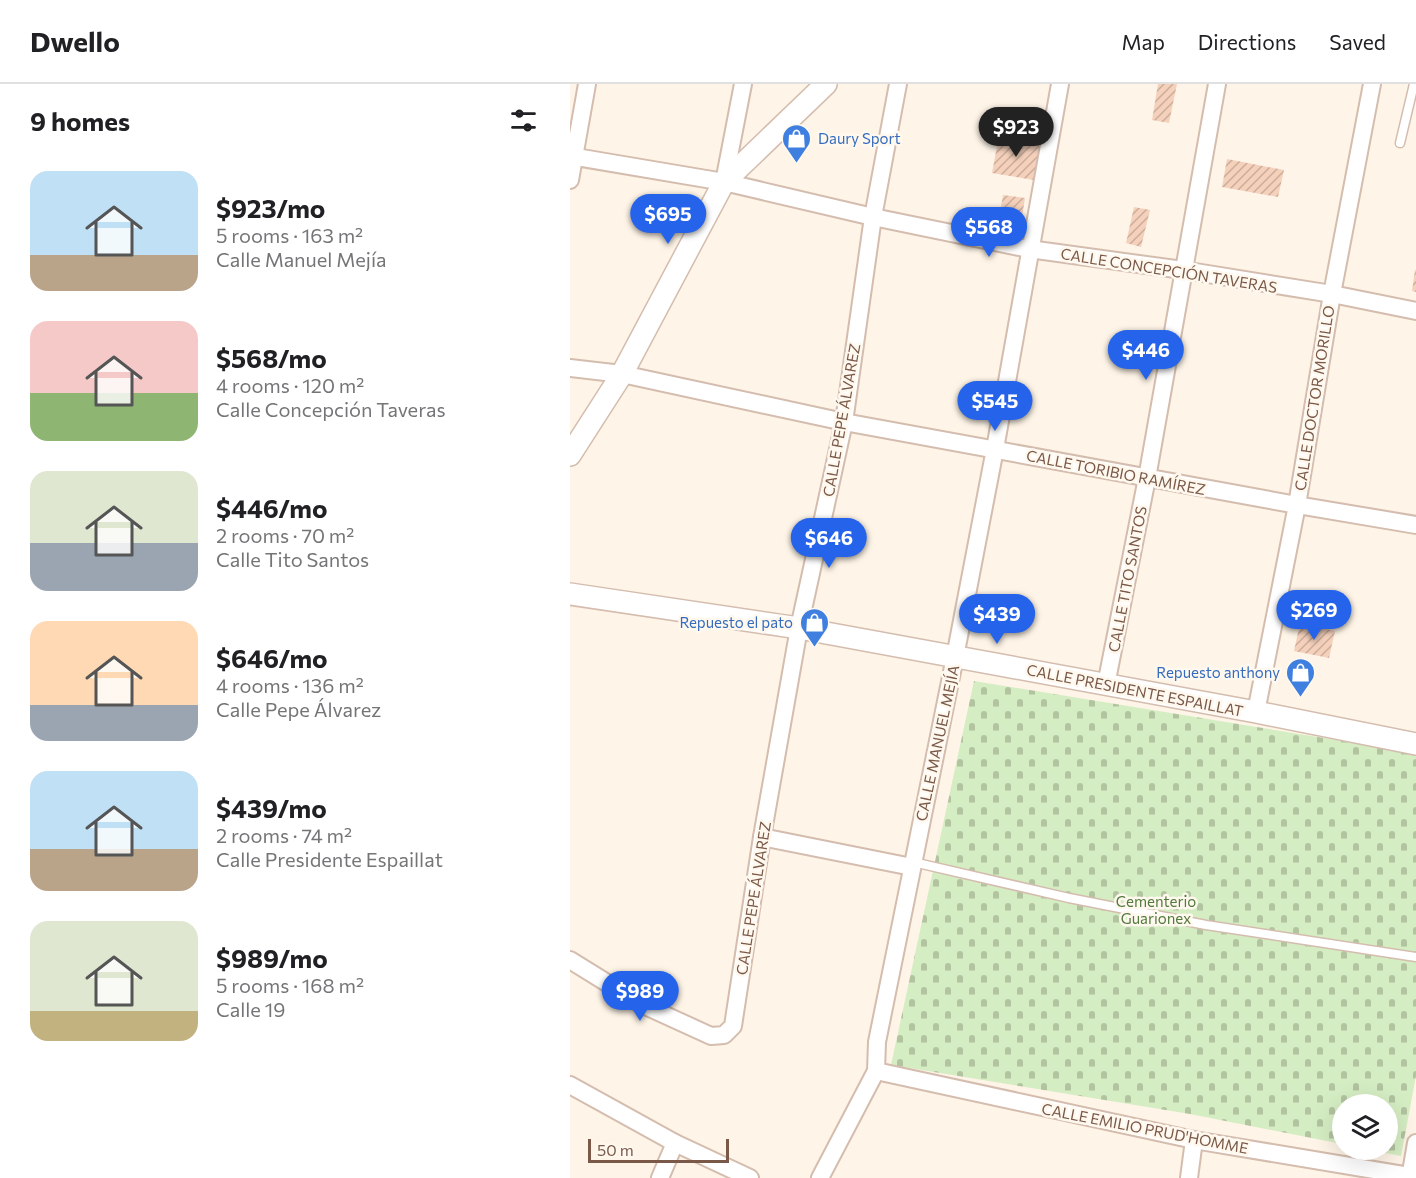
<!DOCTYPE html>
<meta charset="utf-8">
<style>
:root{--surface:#fff;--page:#f2f2f2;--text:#202124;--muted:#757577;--line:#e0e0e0;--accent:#2563eb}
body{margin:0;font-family:Commissioner,sans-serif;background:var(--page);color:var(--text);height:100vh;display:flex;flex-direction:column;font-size:22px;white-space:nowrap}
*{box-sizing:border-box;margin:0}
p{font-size:20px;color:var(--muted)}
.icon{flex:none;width:33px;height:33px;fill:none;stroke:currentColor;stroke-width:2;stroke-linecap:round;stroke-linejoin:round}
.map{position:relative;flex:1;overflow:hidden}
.details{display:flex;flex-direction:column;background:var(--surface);width:570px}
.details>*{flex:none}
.tools{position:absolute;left:762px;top:1010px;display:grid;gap:12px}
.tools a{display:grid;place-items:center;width:66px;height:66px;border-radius:50%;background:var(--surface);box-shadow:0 6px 24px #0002;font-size:30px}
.scale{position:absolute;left:18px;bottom:15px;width:141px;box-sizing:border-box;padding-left:6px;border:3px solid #7a5949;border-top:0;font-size:16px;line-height:21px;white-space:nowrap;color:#7a5949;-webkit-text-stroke:4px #fff8ee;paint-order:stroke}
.price{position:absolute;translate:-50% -51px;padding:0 14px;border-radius:21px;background:var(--accent);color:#fff;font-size:20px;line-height:39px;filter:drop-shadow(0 2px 3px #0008)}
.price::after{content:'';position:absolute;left:50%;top:36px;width:18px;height:14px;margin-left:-9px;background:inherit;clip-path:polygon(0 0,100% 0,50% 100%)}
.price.current{background:#222;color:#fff}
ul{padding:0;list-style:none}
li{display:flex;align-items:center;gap:18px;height:150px;padding:0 30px}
li span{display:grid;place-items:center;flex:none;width:168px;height:120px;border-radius:18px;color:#555}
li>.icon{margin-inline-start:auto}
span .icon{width:72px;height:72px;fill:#fffc;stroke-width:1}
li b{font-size:26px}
h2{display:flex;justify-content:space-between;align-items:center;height:72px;padding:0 30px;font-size:26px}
header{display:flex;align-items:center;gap:36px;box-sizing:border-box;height:84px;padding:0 30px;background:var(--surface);border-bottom:2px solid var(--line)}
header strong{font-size:28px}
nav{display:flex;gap:33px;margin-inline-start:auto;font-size:21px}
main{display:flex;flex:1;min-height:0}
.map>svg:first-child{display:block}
.cemetery{fill:url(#cemetery-stones)}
.building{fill:url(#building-hatch)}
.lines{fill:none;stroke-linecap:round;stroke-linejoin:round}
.service-casing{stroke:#d4bdae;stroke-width:11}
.minor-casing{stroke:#d4bdae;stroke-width:20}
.tertiary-casing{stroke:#d4bdae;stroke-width:24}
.service{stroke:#fff;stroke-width:8}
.minor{stroke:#fff;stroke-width:16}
.tertiary{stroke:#fff;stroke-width:21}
.labels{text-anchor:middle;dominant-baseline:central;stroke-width:5;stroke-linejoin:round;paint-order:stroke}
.shop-label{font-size:15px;fill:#366cbe;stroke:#fff8ee;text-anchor:end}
.street-label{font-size:15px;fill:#7a5949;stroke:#fff8ee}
.park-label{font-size:15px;fill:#517a3d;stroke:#fff8ee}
</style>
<header>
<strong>Dwello</strong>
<nav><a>Map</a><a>Directions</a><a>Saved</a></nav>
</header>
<main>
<section class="details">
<h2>9 homes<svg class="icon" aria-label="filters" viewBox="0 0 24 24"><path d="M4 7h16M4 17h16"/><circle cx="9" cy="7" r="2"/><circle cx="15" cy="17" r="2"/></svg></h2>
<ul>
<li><span style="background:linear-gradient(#bfe0f5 70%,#b9a48a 0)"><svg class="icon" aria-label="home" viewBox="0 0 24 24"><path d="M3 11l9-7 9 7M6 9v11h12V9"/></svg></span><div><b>$923/mo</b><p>5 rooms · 163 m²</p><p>Calle Manuel Mejía</p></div></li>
<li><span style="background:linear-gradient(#f6c9c9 60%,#8fb573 0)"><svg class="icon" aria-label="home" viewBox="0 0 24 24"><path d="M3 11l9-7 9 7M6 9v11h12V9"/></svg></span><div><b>$568/mo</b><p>4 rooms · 120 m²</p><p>Calle Concepción Taveras</p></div></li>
<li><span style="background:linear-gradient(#dfe7d0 60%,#9aa5b1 0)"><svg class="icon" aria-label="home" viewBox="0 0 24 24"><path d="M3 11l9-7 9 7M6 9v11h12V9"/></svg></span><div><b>$446/mo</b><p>2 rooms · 70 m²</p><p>Calle Tito Santos</p></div></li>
<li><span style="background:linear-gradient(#ffd9b3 70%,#9aa5b1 0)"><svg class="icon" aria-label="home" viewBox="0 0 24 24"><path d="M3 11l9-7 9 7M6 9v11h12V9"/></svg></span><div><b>$646/mo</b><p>4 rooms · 136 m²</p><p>Calle Pepe Álvarez</p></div></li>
<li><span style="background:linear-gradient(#bfe0f5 65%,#b9a48a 0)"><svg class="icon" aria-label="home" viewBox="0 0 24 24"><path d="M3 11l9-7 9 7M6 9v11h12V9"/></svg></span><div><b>$439/mo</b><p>2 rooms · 74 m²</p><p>Calle Presidente Espaillat</p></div></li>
<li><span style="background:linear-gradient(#dfe7d0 75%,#c2b280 0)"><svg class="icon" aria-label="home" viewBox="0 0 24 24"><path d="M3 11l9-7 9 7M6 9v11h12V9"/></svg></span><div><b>$989/mo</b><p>5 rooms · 168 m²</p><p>Calle 19</p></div></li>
</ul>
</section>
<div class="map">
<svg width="846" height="1094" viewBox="0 0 846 1094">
<defs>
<pattern id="cemetery-stones" width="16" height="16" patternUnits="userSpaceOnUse" patternTransform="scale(1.5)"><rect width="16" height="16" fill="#d5edc3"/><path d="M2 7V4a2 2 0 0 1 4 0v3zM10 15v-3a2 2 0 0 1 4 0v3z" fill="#b2c3a0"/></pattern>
<pattern id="building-hatch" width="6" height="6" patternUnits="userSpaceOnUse" patternTransform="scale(1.5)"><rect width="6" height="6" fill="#f5d1bc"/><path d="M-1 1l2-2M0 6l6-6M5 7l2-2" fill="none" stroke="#cbad9b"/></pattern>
</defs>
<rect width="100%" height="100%" fill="#fef4e7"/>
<!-- cemetery -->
<polygon class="cemetery" points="404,597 846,669 846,992 831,1072 796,1065 818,1065 818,1020 772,1020 772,1060 620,1030 321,981"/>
<!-- building -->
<g class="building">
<polygon points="588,0 607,0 599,39 582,36"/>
<polygon points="429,51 471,58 464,96 422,89"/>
<polygon points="657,75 714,86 708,113 652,103"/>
<polygon points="433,111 455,114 450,145 428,141"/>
<polygon points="564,123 580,126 571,163 556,159"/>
<polygon points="845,186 846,186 846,208 842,207"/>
<polygon points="730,539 765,547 759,574 724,567"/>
</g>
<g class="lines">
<defs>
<g id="service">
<polyline points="830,59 844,0"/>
<polyline points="343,778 499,814 636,841 846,873"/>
</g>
<g id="minor">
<polyline points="0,72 154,98 303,133 459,165 613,186 762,210 846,227"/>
<polyline points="0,96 17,0"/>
<polyline points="154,98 173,0"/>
<polyline points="0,284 52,290 274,338 727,421 846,441"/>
<polyline points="536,601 577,394 647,0"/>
<polyline points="686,628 727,421 762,210 802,0"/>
<polyline points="192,753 342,783"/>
<polyline points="0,876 71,920 141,952 154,951 163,942 192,753 229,544 274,338 303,133 328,0"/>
<polyline points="306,987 624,1056 846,1093"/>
<polyline points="0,1001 105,1059 180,1094"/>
<polyline points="90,1094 105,1059"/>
<polyline points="250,1094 306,987 307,958 385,573 425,365 490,0"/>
<polyline points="619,1094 624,1056"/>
<polyline points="840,1094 846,1059"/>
</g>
<g id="tertiary">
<polyline points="0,371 52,290 154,98 256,0"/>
<polyline points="0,510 229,544 686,628 846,660"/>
</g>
</defs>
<!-- service casing -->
<use href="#service" class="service-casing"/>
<!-- minor casing -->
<use href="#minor" class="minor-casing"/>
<!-- tertiary casing -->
<use href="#tertiary" class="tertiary-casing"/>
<!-- service -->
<use href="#service" class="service"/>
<!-- minor -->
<use href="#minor" class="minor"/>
<!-- tertiary -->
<use href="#tertiary" class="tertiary"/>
</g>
<!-- icons -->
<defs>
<symbol id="shop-pin" viewBox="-11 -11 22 30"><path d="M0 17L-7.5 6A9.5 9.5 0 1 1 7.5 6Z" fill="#3f7fe0" stroke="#fff8ee"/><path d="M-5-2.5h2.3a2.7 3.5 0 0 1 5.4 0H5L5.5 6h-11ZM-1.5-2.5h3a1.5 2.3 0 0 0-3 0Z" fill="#fff"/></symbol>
</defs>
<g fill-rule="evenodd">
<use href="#shop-pin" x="210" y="38" width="33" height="45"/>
<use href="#shop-pin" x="228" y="522" width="33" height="45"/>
<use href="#shop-pin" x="714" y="572" width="33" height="45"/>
</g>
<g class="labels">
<!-- shop labels -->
<g class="shop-label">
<text x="248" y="54" text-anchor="start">Daury Sport</text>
<text x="223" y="538">Repuesto el pato</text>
<text x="710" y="588">Repuesto anthony</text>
</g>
<!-- street labels -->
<g class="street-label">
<text transform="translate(599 186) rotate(9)">CALLE CONCEPCIÓN TAVERAS</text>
<text transform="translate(744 314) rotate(-81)">CALLE DOCTOR MORILLO</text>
<text transform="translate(271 336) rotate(-80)">CALLE PEPE ÁLVAREZ</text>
<text transform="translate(546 388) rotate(11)">CALLE TORIBIO RAMÍREZ</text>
<text transform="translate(557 495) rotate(-79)">CALLE TITO SANTOS</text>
<text transform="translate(565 606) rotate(11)">CALLE PRESIDENTE ESPAILLAT</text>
<text transform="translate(367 659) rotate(-78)">CALLE MANUEL MEJÍA</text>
<text transform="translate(183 814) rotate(-81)">CALLE PEPE ÁLVAREZ</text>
<text transform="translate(575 1044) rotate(11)">CALLE EMILIO PRUD'HOMME</text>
</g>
<!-- park labels -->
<g class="park-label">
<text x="586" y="817">Cementerio<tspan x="586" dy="17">Guarionex</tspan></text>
</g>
</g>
</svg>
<div class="tools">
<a><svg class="icon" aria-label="layers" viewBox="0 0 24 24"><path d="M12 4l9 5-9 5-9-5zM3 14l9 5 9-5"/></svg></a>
</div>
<div class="scale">50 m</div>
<b class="price current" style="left:446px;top:74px">$923</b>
<b class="price" style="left:98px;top:161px">$695</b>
<b class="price" style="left:419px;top:174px">$568</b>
<b class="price" style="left:576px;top:297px">$446</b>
<b class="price" style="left:425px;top:348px">$545</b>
<b class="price" style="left:259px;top:485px">$646</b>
<b class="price" style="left:744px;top:557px">$269</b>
<b class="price" style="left:427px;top:561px">$439</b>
<b class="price" style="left:70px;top:938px">$989</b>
</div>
</main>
